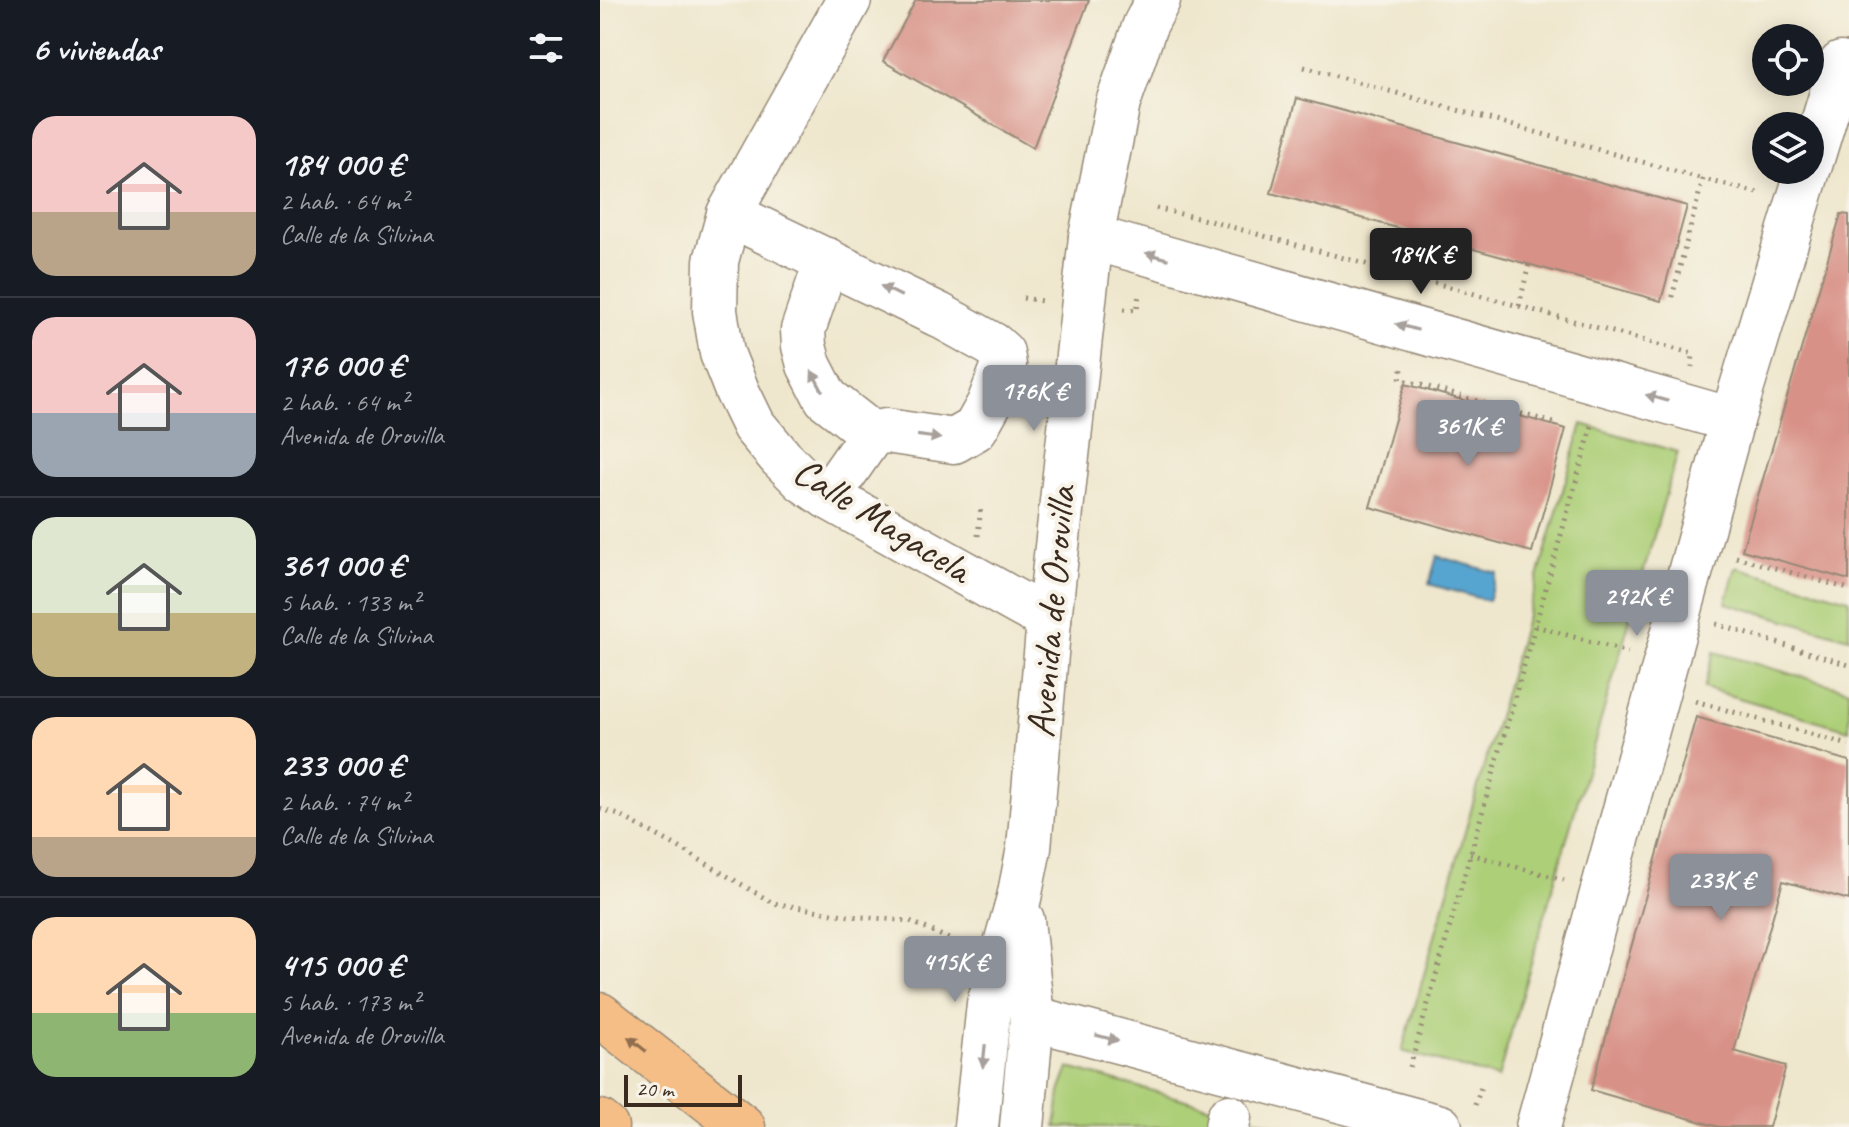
<!DOCTYPE html>
<html lang="es">
<meta charset="utf-8">
<style>
:root{--surface:#171b24;--page:#242831;--text:#f1f3f6;--muted:#9ea1a6;--line:#363941;--accent:#8c9099}
body{margin:0;font-family:Caveat,sans-serif;background:var(--page);color:var(--text);height:100vh;display:flex;flex-direction:column;font-size:30px;white-space:nowrap}
*{box-sizing:border-box;margin:0}
p{font-size:26px;color:var(--muted)}
.icon{flex:none;width:44px;height:44px;fill:none;stroke:currentColor;stroke-width:2;stroke-linecap:round;stroke-linejoin:round}
.map{position:relative;flex:1;overflow:hidden}
.details{display:flex;flex-direction:column;background:var(--surface);width:600px}
.details>*{flex:none}
.controls{position:absolute;left:1152px;top:24px;display:grid;gap:16px}
.controls a{display:grid;place-items:center;width:72px;height:72px;border-radius:50%;background:var(--surface);box-shadow:0 4px 20px #0003;font-size:40px}
.scale{position:absolute;left:24px;bottom:20px;width:118px;box-sizing:border-box;padding-left:8px;border:4px solid #3b2a1e;border-top:0;font-size:22px;line-height:28px;white-space:nowrap;color:#3b2a1e;-webkit-text-stroke:6px #f7f3e8;paint-order:stroke}
.price{position:absolute;translate:-50% -68px;padding:0 18px;border-radius:8px;background:var(--accent);color:#fff;font-size:26px;line-height:52px;filter:drop-shadow(0 2px 4px #0008)}
.price::after{content:'';position:absolute;left:50%;top:48px;width:24px;height:18px;margin-left:-12px;background:inherit;clip-path:polygon(0 0,100% 0,50% 100%)}
.price.current{background:#222;color:#fff}
ul{padding:0;list-style:none}
li{display:flex;align-items:center;gap:24px;height:200px;padding:0 32px}
li+li{border-top:2px solid var(--line)}
li span{display:grid;place-items:center;flex:none;width:224px;height:160px;border-radius:24px;color:#555}
li>.icon{margin-inline-start:auto}
span .icon{width:96px;height:96px;fill:#fffc;stroke-width:1}
li b{font-size:34px}
h2{display:flex;justify-content:space-between;align-items:center;height:96px;padding:0 32px;font-size:34px}
main{display:flex;flex:1;min-height:0}
.map>svg:first-child{display:block}
.green{fill:#adcf78;stroke:#747c4b;stroke-width:2}
.water{fill:#57a5d0;stroke:#496877;stroke-width:2}
.building{fill:#d89187}
.lines{fill:none;stroke-linecap:round;stroke-linejoin:round}
.minor-casing{stroke:#958876;stroke-width:47}
.highway-casing{stroke:#958876;stroke-width:47}
.path{stroke:#958876;stroke-width:5;stroke-dasharray:2 6;stroke-linecap:butt}
.minor{stroke:#fff;stroke-width:44}
.highway{stroke:#f5be86;stroke-width:44}
.oneway{fill:#a79f9a}
.oneway2{fill:#8f6d4d}
.labels{text-anchor:middle;dominant-baseline:central;stroke-width:8;stroke-linejoin:round;paint-order:stroke}
.street-label{font-size:40px;fill:#3b2a1e;stroke:#f7f3e8}
</style>
<main>
<section class="details">
<h2>6 viviendas<svg class="icon" aria-label="filters" viewBox="0 0 24 24"><path d="M4 7h16M4 17h16"/><circle cx="9" cy="7" r="2"/><circle cx="15" cy="17" r="2"/></svg></h2>
<ul>
<li><span style="background:linear-gradient(#f6c9c9 60%,#b9a48a 0)"><svg class="icon" aria-label="home" viewBox="0 0 24 24"><path d="M3 11l9-7 9 7M6 9v11h12V9"/></svg></span><div><b>184 000 €</b><p>2 hab. · 64 m²</p><p>Calle de la Silvina</p></div></li>
<li><span style="background:linear-gradient(#f6c9c9 60%,#9aa5b1 0)"><svg class="icon" aria-label="home" viewBox="0 0 24 24"><path d="M3 11l9-7 9 7M6 9v11h12V9"/></svg></span><div><b>176 000 €</b><p>2 hab. · 64 m²</p><p>Avenida de Orovilla</p></div></li>
<li><span style="background:linear-gradient(#dfe7d0 60%,#c2b280 0)"><svg class="icon" aria-label="home" viewBox="0 0 24 24"><path d="M3 11l9-7 9 7M6 9v11h12V9"/></svg></span><div><b>361 000 €</b><p>5 hab. · 133 m²</p><p>Calle de la Silvina</p></div></li>
<li><span style="background:linear-gradient(#ffd9b3 75%,#b9a48a 0)"><svg class="icon" aria-label="home" viewBox="0 0 24 24"><path d="M3 11l9-7 9 7M6 9v11h12V9"/></svg></span><div><b>233 000 €</b><p>2 hab. · 74 m²</p><p>Calle de la Silvina</p></div></li>
<li><span style="background:linear-gradient(#ffd9b3 60%,#8fb573 0)"><svg class="icon" aria-label="home" viewBox="0 0 24 24"><path d="M3 11l9-7 9 7M6 9v11h12V9"/></svg></span><div><b>415 000 €</b><p>5 hab. · 173 m²</p><p>Avenida de Orovilla</p></div></li>
</ul>
</section>
<div class="map">
<svg width="1249" height="1127" viewBox="0 0 1249 1127">
<rect width="100%" height="100%" fill="#f7f3e8"/>
<filter id="ink" filterUnits="userSpaceOnUse"><feTurbulence type="fractalNoise" baseFrequency=".0125" numOctaves="2"/><feDisplacementMap in="SourceGraphic" scale="16" xChannelSelector="R" yChannelSelector="G"/><feConvolveMatrix kernelMatrix="1 2 1 2 8 2 1 2 1" color-interpolation-filters="sRGB"/></filter>
<filter id="wash" filterUnits="userSpaceOnUse"><feTurbulence type="fractalNoise" baseFrequency=".006" numOctaves="4" result="noise"/><feDisplacementMap in="SourceGraphic" scale="32" xChannelSelector="R" yChannelSelector="G"/><feGaussianBlur stdDeviation="1.8" result="paint"/><feColorMatrix in="noise" values="0 0 0 0 0 0 0 0 0 0 0 0 0 0 0 0 0 1.4 0 .05"/><feComposite in="paint" operator="in"/></filter>
<g filter="url(#wash)">
<rect width="100%" height="100%" fill="#efe7cd"/>
<!-- green -->
<g class="green">
<polygon points="982,424 1078,452 898,1078 802,1051"/>
<polygon points="1136,567 1249,599 1249,638 1126,603"/>
<polygon points="1114,652 1249,690 1249,730 1104,688"/>
<polygon points="469,1068 684,1127 456,1127 460,1092"/>
</g>
<!-- water -->
<polygon class="water" points="837,556 897,573 888,601 829,584"/>
<g id="blocks">
<!-- building -->
<g class="building">
<polygon points="316,0 489,0 433,148 283,61"/>
<polygon points="697,98 1087,206 1061,301 671,193"/>
<polygon points="1241,214 1249,215 1249,580 1142,550"/>
<polygon points="805,384 966,429 932,552 770,507"/>
<polygon points="1096,717 1249,761 1249,900 1183,881 1134,1051 1186,1066 1169,1127 1119,1127 991,1090"/>
</g>
</g>
</g>
<g filter="url(#ink)">
<use href="#blocks" fill-opacity="0" stroke="#958876" stroke-width="2"/>
<g class="lines">
<defs>
<g id="minor">
<polyline points="249,0 129,214 116,261 115,311 122,353 137,391 154,426 181,458 203,480 228,497 449,620"/>
<polyline points="1210,165 1241,64 1249,66"/>
<polyline points="129,214 339,315 393,345 402,353 404,365 389,404 375,429 354,441 286,431 272,434 228,497"/>
<polyline points="491,237 1132,420"/>
<polyline points="227,260 203,330 204,346 209,365 226,398 272,434"/>
<polyline points="422,920 432,1018 422,1127"/>
<polyline points="432,1018 840,1127"/>
<polyline points="376,1127 389,1004 419,898 429,848 449,620 491,237 518,103 545,25 558,0"/>
<polyline points="627,1127 629,1117"/>
<polyline points="938,1127 1132,420 1208,170"/>
</g>
<g id="highway">
<polyline points="0,1015 143,1127"/>
<polyline points="0,1122 6,1127"/>
</g>
</defs>
<!-- minor casing -->
<use href="#minor" class="minor-casing"/>
<!-- highway casing -->
<use href="#highway" class="highway-casing"/>
<!-- path -->
<g class="path">
<polyline points="704,67 1103,179"/>
<polyline points="556,208 606,220 1093,354 1092,367"/>
<polyline points="1072,297 1103,179 1158,193"/>
<polyline points="423,298 442,301"/>
<polyline points="919,306 929,264"/>
<polyline points="524,309 537,310 539,293"/>
<polyline points="802,369 800,379 954,423"/>
<polyline points="378,536 381,505"/>
<polyline points="1136,557 1249,589"/>
<polyline points="1116,624 1249,665"/>
<polyline points="935,626 1028,652"/>
<polyline points="1095,701 1249,745"/>
<polyline points="0,809 19,815 75,845 173,903 250,916 310,921 364,946"/>
<polyline points="870,854 964,880"/>
<polyline points="810,1067 993,422"/>
<polyline points="875,1105 881,1087"/>
</g>
<!-- minor -->
<use href="#minor" class="minor"/>
<!-- highway -->
<use href="#highway" class="highway"/>
</g>
<!-- one-way arrows -->
<defs><path id="oneway-solid" d="M-6-.8H1V-3.2L6.5 0L1 3.2V.8H-6Z" transform="scale(2)"/></defs>
<g class="oneway">
<use href="#oneway-solid" transform="translate(557 256) rotate(-164)"/>
<use href="#oneway-solid" transform="translate(291 291) rotate(-154)"/>
<use href="#oneway-solid" transform="translate(807 327) rotate(-164)"/>
<use href="#oneway-solid" transform="translate(217 381) rotate(-118)"/>
<use href="#oneway-solid" transform="translate(1057 398) rotate(-164)"/>
<use href="#oneway-solid" transform="translate(329 437) rotate(8)"/>
<use href="#oneway-solid" transform="translate(507 1038) rotate(15)"/>
<use href="#oneway-solid" transform="translate(384 1056) rotate(96)"/>
</g>
<use class="oneway2" href="#oneway-solid" transform="translate(37 1044) rotate(-142)"/>
</g>
<g class="labels">
<!-- street labels -->
<g class="street-label">
<text transform="translate(282 520) rotate(32)">Calle Magacela</text>
<text transform="translate(451 612) rotate(-85)">Avenida de Orovilla</text>
</g>
</g>
</svg>
<div class="controls">
<a><svg class="icon" aria-label="locate" viewBox="0 0 24 24"><circle cx="12" cy="12" r="6"/><path d="M12 2v4M12 18v4M2 12h4M18 12h4"/></svg></a>
<a><svg class="icon" aria-label="layers" viewBox="0 0 24 24"><path d="M12 4l9 5-9 5-9-5zM3 14l9 5 9-5"/></svg></a>
</div>
<div class="scale">20 m</div>
<b class="price current" style="left:821px;top:296px">184K €</b>
<b class="price" style="left:434px;top:433px">176K €</b>
<b class="price" style="left:868px;top:468px">361K €</b>
<b class="price" style="left:1037px;top:638px">292K €</b>
<b class="price" style="left:1121px;top:922px">233K €</b>
<b class="price" style="left:355px;top:1004px">415K €</b>
</div>
</main>
